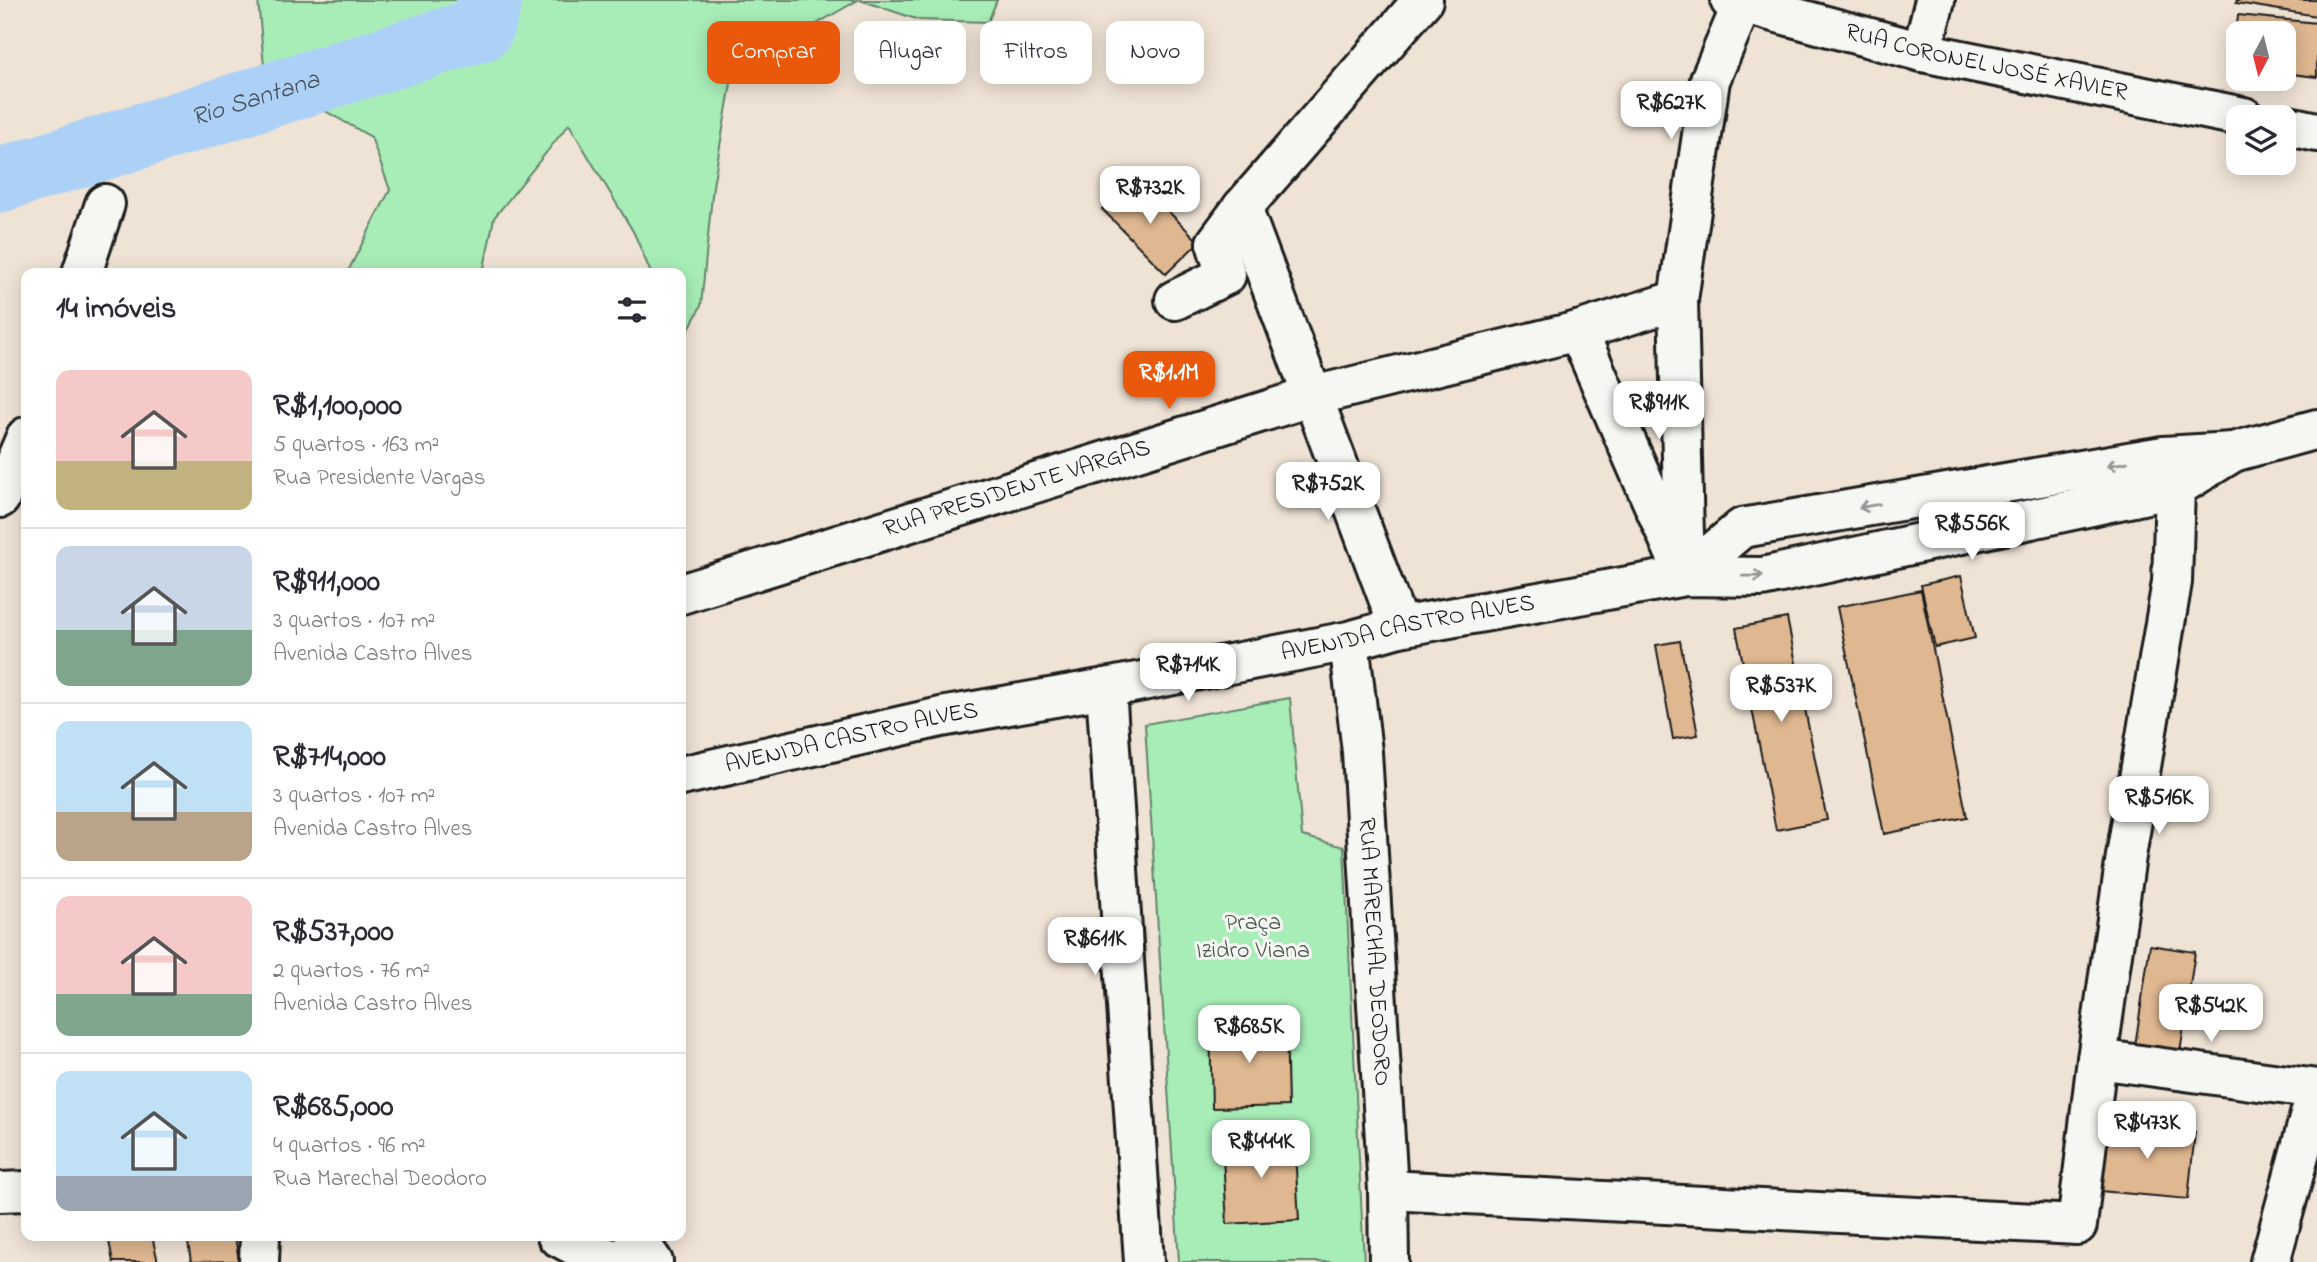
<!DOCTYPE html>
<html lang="pt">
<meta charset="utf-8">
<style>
:root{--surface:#fff;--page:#f2f2f3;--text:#2b2b33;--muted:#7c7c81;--line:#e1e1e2;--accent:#ea580c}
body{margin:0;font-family:"Indie Flower",sans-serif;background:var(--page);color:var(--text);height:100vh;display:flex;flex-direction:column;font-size:26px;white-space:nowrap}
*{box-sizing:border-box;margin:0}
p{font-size:23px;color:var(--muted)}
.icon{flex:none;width:38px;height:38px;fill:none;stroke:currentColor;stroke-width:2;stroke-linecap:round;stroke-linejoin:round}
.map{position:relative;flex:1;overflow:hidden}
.panel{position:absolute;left:21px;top:268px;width:665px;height:973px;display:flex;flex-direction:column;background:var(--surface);border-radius:14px;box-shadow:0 4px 18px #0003}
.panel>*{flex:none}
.hud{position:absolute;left:707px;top:21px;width:665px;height:63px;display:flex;gap:14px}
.needle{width:46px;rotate:187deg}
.fabs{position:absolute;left:2226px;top:21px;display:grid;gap:14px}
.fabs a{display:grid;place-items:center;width:70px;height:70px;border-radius:14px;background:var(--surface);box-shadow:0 4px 18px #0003;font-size:35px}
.price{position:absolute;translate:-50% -60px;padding:0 16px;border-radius:14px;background:#fff;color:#222;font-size:23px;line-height:46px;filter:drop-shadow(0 2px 4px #0008)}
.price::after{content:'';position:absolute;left:50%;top:42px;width:21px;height:16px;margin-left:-10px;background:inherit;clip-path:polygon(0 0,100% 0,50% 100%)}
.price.on{background:var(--accent);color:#fff}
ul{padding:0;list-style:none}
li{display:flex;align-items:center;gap:21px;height:175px;padding:0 35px}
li+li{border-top:2px solid var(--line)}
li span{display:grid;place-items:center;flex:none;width:196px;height:140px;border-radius:14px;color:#555}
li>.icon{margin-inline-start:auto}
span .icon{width:84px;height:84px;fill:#fffc;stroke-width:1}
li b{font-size:30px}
h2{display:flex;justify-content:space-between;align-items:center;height:84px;padding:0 35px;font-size:30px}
.tag{padding:0 24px;border-radius:14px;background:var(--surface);box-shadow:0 4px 18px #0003;font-size:24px;line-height:63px}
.tag.on{background:var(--accent);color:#fff}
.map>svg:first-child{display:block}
.green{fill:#a8edb8;stroke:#62846a;stroke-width:2}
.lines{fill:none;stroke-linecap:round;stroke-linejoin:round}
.river{stroke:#add1f6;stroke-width:65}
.building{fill:#dfb790;stroke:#1c1c1c;stroke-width:2}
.street-casing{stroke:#1c1c1c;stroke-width:44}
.secondary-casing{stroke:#1c1c1c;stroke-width:44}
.street{stroke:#f6f6f2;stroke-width:38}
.secondary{stroke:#f6f6f2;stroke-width:38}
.oneway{stroke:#949492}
.labels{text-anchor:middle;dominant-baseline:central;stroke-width:6;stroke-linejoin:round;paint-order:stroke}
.street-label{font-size:24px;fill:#1c1c1c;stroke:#f6f6f2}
.park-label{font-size:24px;fill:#465b4b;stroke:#f6f6f2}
.water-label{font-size:26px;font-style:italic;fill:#48525d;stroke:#f6f6f2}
</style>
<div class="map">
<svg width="2317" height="1262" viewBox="0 0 2317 1262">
<rect width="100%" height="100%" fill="#efe3d5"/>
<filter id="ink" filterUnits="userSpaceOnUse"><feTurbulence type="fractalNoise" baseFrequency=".0143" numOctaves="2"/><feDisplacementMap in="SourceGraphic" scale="14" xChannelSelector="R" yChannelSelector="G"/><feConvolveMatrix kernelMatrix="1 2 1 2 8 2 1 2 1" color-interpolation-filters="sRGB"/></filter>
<g filter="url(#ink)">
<!-- green -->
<g class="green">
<polygon points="258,0 858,0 733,72 713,186 701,306 681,344 681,273 651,273 634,233 569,124 494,218 483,273 347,273 390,190 371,137 265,77"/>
<polygon points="860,0 997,0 988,22 919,20"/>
<polygon points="1290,698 1302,836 1344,847 1364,1262 1179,1262 1145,724"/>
</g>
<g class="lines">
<!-- river -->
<path class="river" id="s1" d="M0 180 481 29 490 0"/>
</g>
<!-- building -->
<g class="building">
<polygon points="2237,0 2317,0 2317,16 2236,3"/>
<polygon points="2238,15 2317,23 2317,77 2284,73 2284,33 2238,33 2238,69 2233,68"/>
<polygon points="1134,177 1199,242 1166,274 1102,209"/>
<polygon points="1961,576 1975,638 1935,647 1921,585"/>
<polygon points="1921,590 1967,817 1884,834 1837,607"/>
<polygon points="1787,618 1827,820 1776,830 1736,628"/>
<polygon points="1680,641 1698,735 1673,739 1656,645"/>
<polygon points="2150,945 2195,952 2180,1053 2135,1046"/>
<polygon points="1286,1022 1288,1106 1212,1108 1210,1025"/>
<polygon points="2106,1124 2195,1132 2188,1199 2100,1191"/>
<polygon points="1294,1136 1299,1220 1227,1224 1222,1141"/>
<polygon points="134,1236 152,1236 158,1262 113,1262 109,1241"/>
<polygon points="187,1236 235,1236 239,1261 191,1262"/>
</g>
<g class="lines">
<defs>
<g id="street">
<path id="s2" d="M1730 0 1922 52 2244 117"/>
<polyline points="1922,52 1935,0"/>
<polyline points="2284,125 2317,132"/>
<polyline points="1242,208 1399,627"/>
<polyline points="82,273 105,204"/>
<polyline points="1175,300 1226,275 1216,243 1242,208 1423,0"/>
<polyline points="1578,331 1677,558"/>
<polyline points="0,498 26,437"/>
<polyline points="1685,576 1678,300 1710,80 1744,0"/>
<path id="s3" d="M681 594 1313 396 1578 331 1678 300"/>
<path id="s4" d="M1349 641 1362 752 1388 1190 1389 1262"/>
<polyline points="1106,688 1144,1262"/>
<polyline points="2097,1059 2317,1089 2270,1262"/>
<polyline points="1388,1190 2077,1225 2097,1059 2126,856 2172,582 2175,488 2164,458"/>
<polyline points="0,1192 26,1191"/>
<polyline points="557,1236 587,1252 625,1262"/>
<polyline points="259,1262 260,1236"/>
</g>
<g id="secondary">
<polyline points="1685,576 1742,528 2163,456 2233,452 2317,429"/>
<path id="s5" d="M681 776 941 717 1106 688 1349 641 1399 627 1685 576 1762 577 2175 488 2233 452"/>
<polyline points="635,1236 653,1262"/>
</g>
</defs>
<!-- street casing -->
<use href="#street" class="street-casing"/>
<!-- secondary casing -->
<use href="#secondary" class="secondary-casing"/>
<!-- street -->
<use href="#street" class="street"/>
<!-- secondary -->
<use href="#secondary" class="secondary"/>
</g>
<!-- one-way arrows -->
<defs><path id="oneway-shaft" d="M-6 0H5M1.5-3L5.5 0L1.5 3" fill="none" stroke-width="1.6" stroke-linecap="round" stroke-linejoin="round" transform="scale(1.75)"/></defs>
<g class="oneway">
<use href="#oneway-shaft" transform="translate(2117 464) rotate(170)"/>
<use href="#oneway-shaft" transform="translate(1869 506) rotate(170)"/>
<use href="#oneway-shaft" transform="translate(1753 576) rotate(-1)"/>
</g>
</g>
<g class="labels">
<!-- street labels -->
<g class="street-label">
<text stroke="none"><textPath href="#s2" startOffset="264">RUA CORONEL JOSÉ XAVIER</textPath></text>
<text stroke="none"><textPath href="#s3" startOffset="352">RUA PRESIDENTE VARGAS</textPath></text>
<text stroke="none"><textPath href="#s5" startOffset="742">AVENIDA CASTRO ALVES</textPath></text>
<text stroke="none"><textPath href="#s5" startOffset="175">AVENIDA CASTRO ALVES</textPath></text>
<text stroke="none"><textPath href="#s4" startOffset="312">RUA MARECHAL DEODORO</textPath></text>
</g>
<!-- park labels -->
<g class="park-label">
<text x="1253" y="923">Praça<tspan x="1253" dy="28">Izidro Viana</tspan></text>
</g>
<!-- water labels -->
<g class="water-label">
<text stroke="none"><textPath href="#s1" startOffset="268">Rio Santana</textPath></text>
</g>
</g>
</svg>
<div class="fabs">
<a><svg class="needle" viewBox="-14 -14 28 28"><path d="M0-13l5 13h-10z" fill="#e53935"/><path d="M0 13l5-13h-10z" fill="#7c7c81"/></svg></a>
<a><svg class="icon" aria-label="layers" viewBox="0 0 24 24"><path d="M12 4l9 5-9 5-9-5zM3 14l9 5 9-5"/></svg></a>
</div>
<b class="price" style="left:1671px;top:141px">R$627K</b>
<b class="price" style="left:1150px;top:226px">R$732K</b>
<b class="price on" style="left:1169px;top:411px">R$1.1M</b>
<b class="price" style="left:1659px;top:441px">R$911K</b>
<b class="price" style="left:1328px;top:522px">R$752K</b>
<b class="price" style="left:1972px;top:562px">R$556K</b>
<b class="price" style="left:1188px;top:703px">R$714K</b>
<b class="price" style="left:1781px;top:724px">R$537K</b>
<b class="price" style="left:2159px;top:836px">R$516K</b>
<b class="price" style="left:1095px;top:977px">R$611K</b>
<b class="price" style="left:2211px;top:1044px">R$542K</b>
<b class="price" style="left:1249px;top:1065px">R$685K</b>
<b class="price" style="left:2147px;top:1161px">R$473K</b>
<b class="price" style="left:1261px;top:1180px">R$444K</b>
<div class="hud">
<a class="tag on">Comprar</a>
<a class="tag">Alugar</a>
<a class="tag">Filtros</a>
<a class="tag">Novo</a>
</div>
<section class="panel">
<h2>14 imóveis<svg class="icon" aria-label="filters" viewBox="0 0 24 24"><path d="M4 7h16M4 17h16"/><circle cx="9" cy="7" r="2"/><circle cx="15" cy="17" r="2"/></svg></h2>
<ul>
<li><span style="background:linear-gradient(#f6c9c9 65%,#c2b280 0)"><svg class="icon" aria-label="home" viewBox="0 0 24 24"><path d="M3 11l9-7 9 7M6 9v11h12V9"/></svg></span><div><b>R$1,100,000</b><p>5 quartos · 163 m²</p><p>Rua Presidente Vargas</p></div></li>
<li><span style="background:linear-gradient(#c9d6e8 60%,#7fa58c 0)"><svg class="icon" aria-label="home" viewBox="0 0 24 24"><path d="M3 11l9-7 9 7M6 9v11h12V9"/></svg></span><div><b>R$911,000</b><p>3 quartos · 107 m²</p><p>Avenida Castro Alves</p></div></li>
<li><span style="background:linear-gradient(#bfe0f5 65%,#b9a48a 0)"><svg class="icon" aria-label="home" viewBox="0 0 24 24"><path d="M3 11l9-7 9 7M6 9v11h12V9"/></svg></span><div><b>R$714,000</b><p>3 quartos · 107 m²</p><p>Avenida Castro Alves</p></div></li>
<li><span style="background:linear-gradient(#f6c9c9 70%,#7fa58c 0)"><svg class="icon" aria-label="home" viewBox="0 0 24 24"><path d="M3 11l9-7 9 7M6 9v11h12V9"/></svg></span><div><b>R$537,000</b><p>2 quartos · 76 m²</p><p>Avenida Castro Alves</p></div></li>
<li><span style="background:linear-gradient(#bfe0f5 75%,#9aa5b1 0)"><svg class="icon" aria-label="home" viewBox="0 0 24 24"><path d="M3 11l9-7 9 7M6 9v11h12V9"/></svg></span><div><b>R$685,000</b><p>4 quartos · 96 m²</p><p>Rua Marechal Deodoro</p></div></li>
</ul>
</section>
</div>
